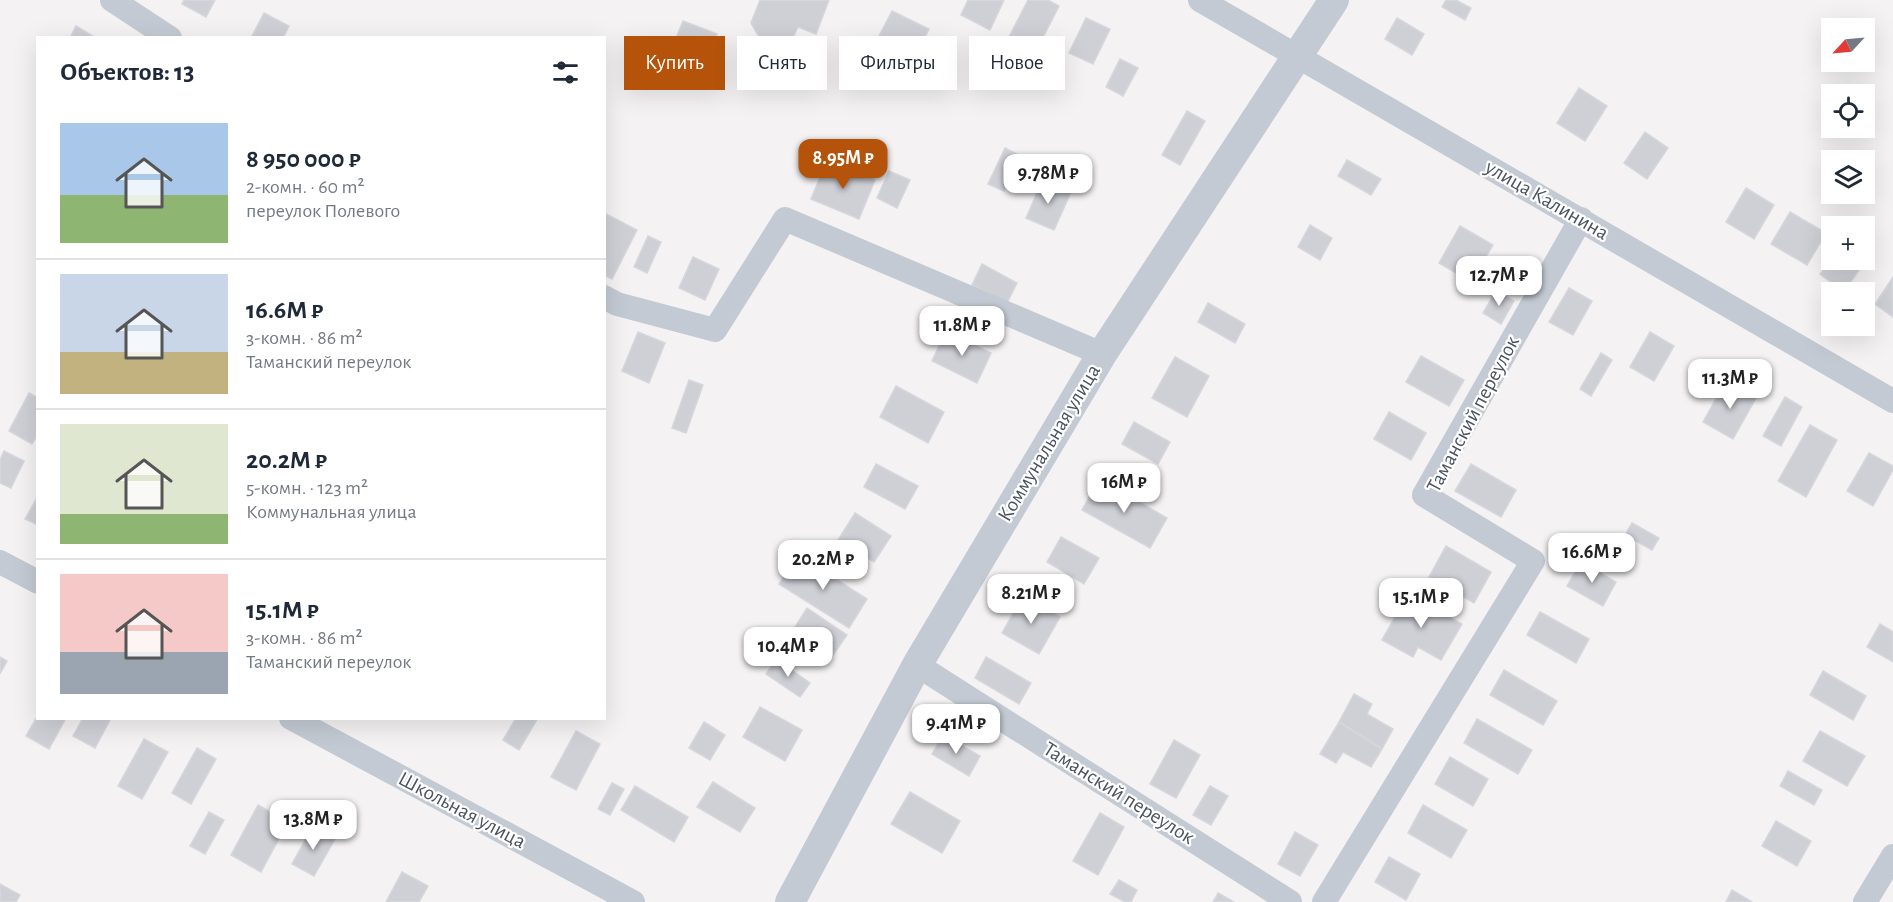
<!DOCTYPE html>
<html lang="ru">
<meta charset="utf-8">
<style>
:root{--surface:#fff;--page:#f6f6f7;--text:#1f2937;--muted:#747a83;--line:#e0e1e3;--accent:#b45309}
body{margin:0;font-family:"Alegreya Sans",sans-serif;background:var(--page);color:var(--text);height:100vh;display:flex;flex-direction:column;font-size:22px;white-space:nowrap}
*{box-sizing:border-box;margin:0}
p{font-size:20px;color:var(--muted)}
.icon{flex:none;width:33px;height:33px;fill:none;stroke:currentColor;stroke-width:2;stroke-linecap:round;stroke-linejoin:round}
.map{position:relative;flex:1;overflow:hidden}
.side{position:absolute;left:36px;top:36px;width:570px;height:684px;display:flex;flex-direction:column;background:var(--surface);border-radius:0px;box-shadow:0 6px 24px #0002}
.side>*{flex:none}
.top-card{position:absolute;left:624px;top:36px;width:570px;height:54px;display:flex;gap:12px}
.needle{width:39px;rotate:244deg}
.tools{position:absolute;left:1821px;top:18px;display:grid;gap:12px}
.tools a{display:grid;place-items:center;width:54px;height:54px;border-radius:0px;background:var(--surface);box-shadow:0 6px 24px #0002;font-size:30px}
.price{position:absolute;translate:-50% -51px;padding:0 14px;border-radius:12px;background:#fff;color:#222;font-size:20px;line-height:39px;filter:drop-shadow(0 2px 3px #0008)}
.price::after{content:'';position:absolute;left:50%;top:36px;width:18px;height:14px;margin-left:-9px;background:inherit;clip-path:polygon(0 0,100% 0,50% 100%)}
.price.active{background:var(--accent);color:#fff}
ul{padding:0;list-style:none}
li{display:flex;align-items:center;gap:18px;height:150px;padding:0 24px}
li+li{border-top:2px solid var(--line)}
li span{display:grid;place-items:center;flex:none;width:168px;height:120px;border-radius:0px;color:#555}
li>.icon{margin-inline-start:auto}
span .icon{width:72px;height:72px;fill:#fffc;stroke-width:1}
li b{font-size:26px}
h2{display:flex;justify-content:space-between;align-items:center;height:72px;padding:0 24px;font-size:26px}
.chip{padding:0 21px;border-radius:0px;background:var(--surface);box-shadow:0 6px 24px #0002;font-size:21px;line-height:54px}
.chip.active{background:var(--accent);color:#fff}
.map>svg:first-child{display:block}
.building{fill:#cfd0d6;stroke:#d6d7dd;stroke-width:1.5}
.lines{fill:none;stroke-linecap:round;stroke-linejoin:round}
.minor{stroke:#c3cad3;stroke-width:24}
.tertiary{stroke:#c3cad3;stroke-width:30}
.labels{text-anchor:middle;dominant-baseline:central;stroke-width:4.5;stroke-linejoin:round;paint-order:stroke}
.street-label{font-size:21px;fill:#4a525f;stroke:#fff}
</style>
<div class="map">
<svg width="1893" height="902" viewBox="0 0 1893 902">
<rect width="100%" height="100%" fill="#f4f2f2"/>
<!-- building -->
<g class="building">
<polygon points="184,0 215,0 206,17 182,4"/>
<polygon points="760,0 829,0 816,34 798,27 792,40 772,44 760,39 751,23"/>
<polygon points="968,0 1004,0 990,30 961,15"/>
<polygon points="1028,0 1048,0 1059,6 1035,53 1008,39"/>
<polygon points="1446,0 1456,0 1471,8 1465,20 1442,7"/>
<polygon points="892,11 929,29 913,61 876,42"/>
<polygon points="264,13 289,26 283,38 251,38"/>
<polygon points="1086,18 1110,29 1093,64 1069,53"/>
<polygon points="1397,18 1424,34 1412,55 1385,39"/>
<polygon points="683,21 717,34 702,72 668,58"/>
<polygon points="76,26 96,38 70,38"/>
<polygon points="1120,59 1138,68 1123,96 1106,87"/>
<polygon points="1579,88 1607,106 1585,141 1557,123"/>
<polygon points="1187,111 1205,121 1180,165 1162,155"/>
<polygon points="1645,132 1668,148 1647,179 1624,163"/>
<polygon points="1005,148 1021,156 1004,191 988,184"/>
<polygon points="827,160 875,180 859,219 811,199"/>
<polygon points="1347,160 1381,179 1371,195 1338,176"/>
<polygon points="889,171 910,180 897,208 877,198"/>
<polygon points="1043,179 1071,192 1054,230 1026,218"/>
<polygon points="1746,188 1774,205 1754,239 1726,222"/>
<polygon points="1790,212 1826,233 1807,265 1771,244"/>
<polygon points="604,213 637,230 612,279 604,275"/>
<polygon points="1310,225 1332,238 1320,260 1298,247"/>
<polygon points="1460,226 1493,245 1471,282 1439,263"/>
<polygon points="648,236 661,242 647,273 634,267"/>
<polygon points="1864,250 1870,254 1844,292 1820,274 1832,258 1864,260"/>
<polygon points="693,257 719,269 705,300 679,288"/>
<polygon points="982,264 1017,283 1007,303 972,285"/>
<polygon points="1893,277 1893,317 1875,304"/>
<polygon points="1569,288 1592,301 1573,335 1549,322"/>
<polygon points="1496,291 1514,301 1501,324 1483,313"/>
<polygon points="1208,303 1245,324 1235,343 1198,322"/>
<polygon points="946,331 991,353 977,383 932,361"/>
<polygon points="638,332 665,343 649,383 622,371"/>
<polygon points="1650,332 1674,346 1654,381 1630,367"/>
<polygon points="1601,353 1612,360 1591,396 1580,389"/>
<polygon points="1421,356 1464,380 1449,406 1406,382"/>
<polygon points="1175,357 1209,376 1187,417 1152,398"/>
<polygon points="689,380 703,385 686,433 672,428"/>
<polygon points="1726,381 1756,398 1733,439 1703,422"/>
<polygon points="896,386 944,412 928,443 880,417"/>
<polygon points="29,393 38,398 38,434 32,444 9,431"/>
<polygon points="1785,397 1802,407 1781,446 1763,436"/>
<polygon points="1389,412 1426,433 1411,460 1374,439"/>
<polygon points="1134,422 1170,442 1158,464 1122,444"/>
<polygon points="1810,425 1837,440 1806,497 1778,481"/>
<polygon points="4,451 24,461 11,488 0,483 0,460"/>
<polygon points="1869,453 1893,466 1893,470 1873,506 1847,491"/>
<polygon points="876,464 918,486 905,509 864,487"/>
<polygon points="1471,464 1516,490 1501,517 1455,491"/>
<polygon points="1099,479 1167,518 1150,548 1082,510"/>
<polygon points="38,496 38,525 25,519"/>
<polygon points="855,513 891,536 874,562 838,540"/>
<polygon points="1632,523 1659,538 1652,550 1625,535"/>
<polygon points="1061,537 1099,558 1084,584 1047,562"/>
<polygon points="1446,546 1491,572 1474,603 1429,577"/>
<polygon points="798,555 867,599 849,628 779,584"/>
<polygon points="1581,562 1616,582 1603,606 1567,586"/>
<polygon points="1408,594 1462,624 1441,660 1418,647 1413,657 1382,640"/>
<polygon points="1023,596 1060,617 1039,654 1002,633"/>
<polygon points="807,608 847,635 829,661 790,635"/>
<polygon points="1540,612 1589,639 1576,663 1527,635"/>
<polygon points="1880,624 1893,632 1893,662 1867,647"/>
<polygon points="0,657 7,661 0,674"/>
<polygon points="986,657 1031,683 1019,704 975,678"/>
<polygon points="776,659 810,683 800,697 766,674"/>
<polygon points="1504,670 1557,701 1543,725 1490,695"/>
<polygon points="1823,671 1866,696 1853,720 1810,695"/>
<polygon points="1354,694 1372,704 1367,714 1393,729 1382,749 1339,722"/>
<polygon points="760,707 802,730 785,761 743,737"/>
<polygon points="38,715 38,718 66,718 49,749 26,736"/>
<polygon points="83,718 111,718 95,748 73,736"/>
<polygon points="516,718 538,718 519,750 503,740"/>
<polygon points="1477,719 1532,750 1518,774 1464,743"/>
<polygon points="704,722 725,735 710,760 689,748"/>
<polygon points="1339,722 1382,749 1371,767 1343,752 1336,763 1320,754"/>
<polygon points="576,731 600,744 576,790 551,777"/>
<polygon points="1820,731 1865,756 1847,786 1803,761"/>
<polygon points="943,735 980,756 969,776 932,754"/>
<polygon points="144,739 168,752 142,799 118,786"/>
<polygon points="1174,740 1200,755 1176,798 1150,784"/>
<polygon points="197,748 216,759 191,804 172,793"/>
<polygon points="1450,757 1488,779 1473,806 1435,784"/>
<polygon points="1788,771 1822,790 1814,805 1780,786"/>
<polygon points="713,782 755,808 740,832 697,807"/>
<polygon points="612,783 624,789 610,815 598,809"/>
<polygon points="635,786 688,817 674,842 621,810"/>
<polygon points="1210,786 1228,796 1211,825 1193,815"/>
<polygon points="910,792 960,821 942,853 891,824"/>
<polygon points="258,805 288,822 261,872 231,855"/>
<polygon points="1423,805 1467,830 1451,858 1408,833"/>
<polygon points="209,812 224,820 205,854 190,846"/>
<polygon points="1100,813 1124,827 1098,875 1073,861"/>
<polygon points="1776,821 1811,841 1797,866 1762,846"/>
<polygon points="313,826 335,839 314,876 292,864"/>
<polygon points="1295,832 1318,845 1300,876 1278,864"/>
<polygon points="1389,857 1420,874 1406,900 1375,882"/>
<polygon points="402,872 428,886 419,902 386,902"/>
<polygon points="1119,880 1137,890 1131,902 1125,902 1110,894"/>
<polygon points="0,884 20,895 16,902 0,902"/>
<polygon points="1732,890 1752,902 1726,902"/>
<polygon points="1218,893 1234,902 1213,902"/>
</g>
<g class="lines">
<!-- minor -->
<g class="minor">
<polyline points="112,0 170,38"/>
<polyline points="1200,0 1893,401"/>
<polyline points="604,297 617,304 715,330 785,219 1102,354"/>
<polyline points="0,562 38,582"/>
<polyline points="917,665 1290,902"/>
<polyline points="291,718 633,902"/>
<polyline points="1324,902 1533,561 1424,495 1581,219"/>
<polyline points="1865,902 1893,856"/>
</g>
<!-- tertiary -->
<polyline class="tertiary" points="790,902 917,665 1102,354 1334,0"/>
</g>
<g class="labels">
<!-- street labels -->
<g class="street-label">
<text transform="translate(1547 200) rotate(30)">улица Калинина</text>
<text transform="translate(1473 414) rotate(-62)">Таманский переулок</text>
<text transform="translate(1049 443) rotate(-59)">Коммунальная улица</text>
<text transform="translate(1119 793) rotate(32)">Таманский переулок</text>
<text transform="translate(462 810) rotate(28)">Школьная улица</text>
</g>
</g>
</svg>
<div class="tools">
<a><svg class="needle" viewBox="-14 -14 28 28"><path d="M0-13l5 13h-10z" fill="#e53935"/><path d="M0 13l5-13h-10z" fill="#747a83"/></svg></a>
<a><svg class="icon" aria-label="locate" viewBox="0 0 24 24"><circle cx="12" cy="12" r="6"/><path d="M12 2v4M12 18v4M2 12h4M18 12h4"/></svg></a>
<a><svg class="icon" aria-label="layers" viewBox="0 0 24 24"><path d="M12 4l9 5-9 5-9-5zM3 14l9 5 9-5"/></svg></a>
<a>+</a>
<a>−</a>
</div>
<b class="price active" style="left:843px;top:190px">8.95M ₽</b>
<b class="price" style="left:1048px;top:205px">9.78M ₽</b>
<b class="price" style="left:1499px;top:307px">12.7M ₽</b>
<b class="price" style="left:962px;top:357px">11.8M ₽</b>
<b class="price" style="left:1730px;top:410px">11.3M ₽</b>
<b class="price" style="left:1124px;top:514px">16M ₽</b>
<b class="price" style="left:1592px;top:584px">16.6M ₽</b>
<b class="price" style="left:823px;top:591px">20.2M ₽</b>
<b class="price" style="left:1031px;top:625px">8.21M ₽</b>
<b class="price" style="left:1421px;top:629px">15.1M ₽</b>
<b class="price" style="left:788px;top:678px">10.4M ₽</b>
<b class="price" style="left:956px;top:755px">9.41M ₽</b>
<b class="price" style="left:313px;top:851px">13.8M ₽</b>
<div class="top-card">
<a class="chip active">Купить</a>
<a class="chip">Снять</a>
<a class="chip">Фильтры</a>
<a class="chip">Новое</a>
</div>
<section class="side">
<h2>Объектов: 13<svg class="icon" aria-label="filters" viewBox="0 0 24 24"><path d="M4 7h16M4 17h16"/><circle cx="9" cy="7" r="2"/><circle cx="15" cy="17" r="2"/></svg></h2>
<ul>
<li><span style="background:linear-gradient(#a9c7e8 60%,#8fb573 0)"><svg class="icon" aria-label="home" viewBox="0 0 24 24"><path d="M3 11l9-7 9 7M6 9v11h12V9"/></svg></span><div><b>8 950 000 ₽</b><p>2-комн. · 60 m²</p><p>переулок Полевого</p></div></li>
<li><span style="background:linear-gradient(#c9d6e8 65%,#c2b280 0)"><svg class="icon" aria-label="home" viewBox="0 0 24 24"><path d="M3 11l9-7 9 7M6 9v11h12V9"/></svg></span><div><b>16.6M ₽</b><p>3-комн. · 86 m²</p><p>Таманский переулок</p></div></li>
<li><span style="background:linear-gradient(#dfe7d0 75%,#8fb573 0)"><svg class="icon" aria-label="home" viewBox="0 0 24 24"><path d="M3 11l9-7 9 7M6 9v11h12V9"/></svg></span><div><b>20.2M ₽</b><p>5-комн. · 123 m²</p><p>Коммунальная улица</p></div></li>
<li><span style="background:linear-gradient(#f6c9c9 65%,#9aa5b1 0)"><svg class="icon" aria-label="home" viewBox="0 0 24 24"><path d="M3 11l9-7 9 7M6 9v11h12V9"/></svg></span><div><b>15.1M ₽</b><p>3-комн. · 86 m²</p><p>Таманский переулок</p></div></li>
</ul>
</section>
</div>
